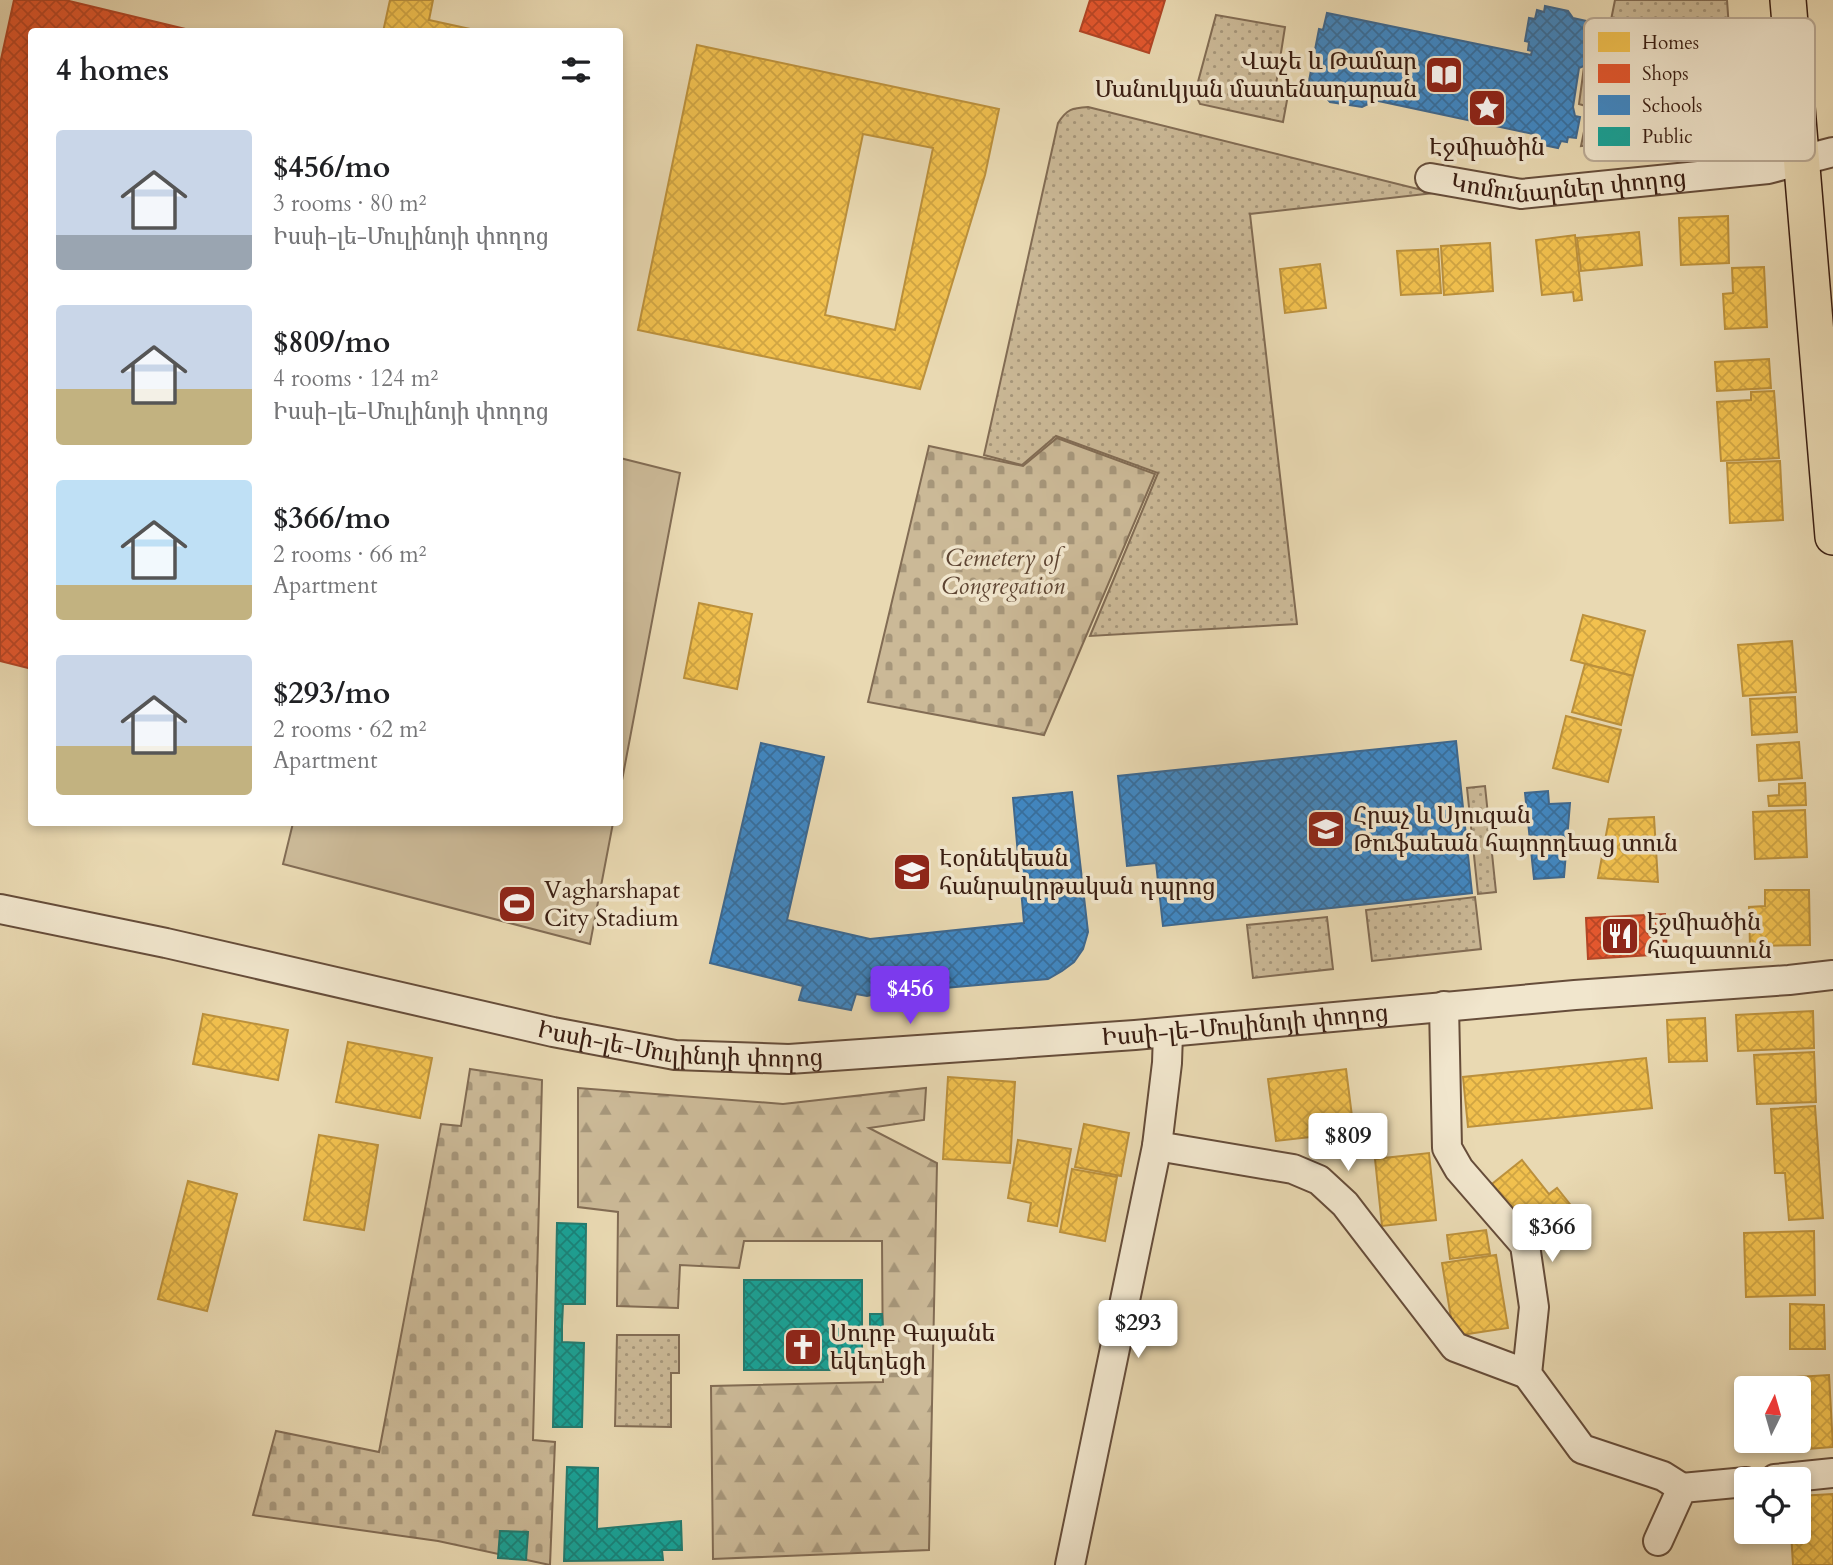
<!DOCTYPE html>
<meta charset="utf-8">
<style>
:root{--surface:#fff;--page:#f2f2f2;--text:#202124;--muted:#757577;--accent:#7c3aed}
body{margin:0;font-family:Cardo,"Noto Serif Armenian",serif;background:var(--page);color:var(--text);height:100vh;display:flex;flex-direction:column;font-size:26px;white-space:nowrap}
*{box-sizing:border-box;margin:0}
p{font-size:23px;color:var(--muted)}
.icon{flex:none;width:38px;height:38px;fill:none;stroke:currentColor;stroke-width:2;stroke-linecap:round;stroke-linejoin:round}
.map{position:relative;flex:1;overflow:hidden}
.side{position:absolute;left:28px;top:28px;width:595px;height:798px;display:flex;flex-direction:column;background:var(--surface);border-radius:7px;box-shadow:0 4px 10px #0003}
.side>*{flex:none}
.needle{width:46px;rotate:5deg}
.controls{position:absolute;left:1734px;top:1376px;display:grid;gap:14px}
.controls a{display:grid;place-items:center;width:77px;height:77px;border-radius:7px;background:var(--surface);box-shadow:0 4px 10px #0003;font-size:35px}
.price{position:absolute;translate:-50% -60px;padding:0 16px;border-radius:7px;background:#fff;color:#222;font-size:23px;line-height:46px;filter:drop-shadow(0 2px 4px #0008)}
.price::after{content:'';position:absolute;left:50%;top:42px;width:21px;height:16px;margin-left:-10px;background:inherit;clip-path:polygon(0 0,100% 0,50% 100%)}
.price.on{background:var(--accent);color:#fff}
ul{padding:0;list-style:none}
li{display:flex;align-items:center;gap:21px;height:175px;padding:0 28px}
li span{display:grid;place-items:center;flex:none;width:196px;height:140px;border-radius:7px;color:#555}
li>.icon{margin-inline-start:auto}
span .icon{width:84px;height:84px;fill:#fffc;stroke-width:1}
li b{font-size:30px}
h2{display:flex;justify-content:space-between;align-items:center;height:84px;padding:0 28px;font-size:30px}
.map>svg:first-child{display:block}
.grass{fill:url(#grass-dots);stroke:#826c54;stroke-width:2}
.forest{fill:url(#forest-firs);stroke:#826c54;stroke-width:2}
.cemetery{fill:url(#cemetery-stones);stroke:#826c54;stroke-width:2}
.garden{fill:#cbb997;stroke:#826c54;stroke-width:2}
.homes{fill:url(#homes-cross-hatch);stroke:#bb903c;stroke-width:2;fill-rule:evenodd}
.shops{fill:url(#shops-cross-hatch);stroke:#b14626;stroke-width:2}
.schools{fill:url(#schools-cross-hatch);stroke:#3e688f;stroke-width:2}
.public{fill:url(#public-cross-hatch);stroke:#227b70;stroke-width:2}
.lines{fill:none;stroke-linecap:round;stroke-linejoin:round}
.minor-casing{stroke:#664d3a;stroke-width:32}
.major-casing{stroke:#3a1e12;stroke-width:38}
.minor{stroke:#f1e6cd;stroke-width:28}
.major{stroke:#e9d9b2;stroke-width:35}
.labels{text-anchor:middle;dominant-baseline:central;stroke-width:7;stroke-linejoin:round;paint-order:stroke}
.poi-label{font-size:24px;fill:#3a1e12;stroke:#f1e6cd;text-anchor:start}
.street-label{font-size:24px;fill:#3a1e12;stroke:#f1e6cd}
.park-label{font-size:24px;font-style:italic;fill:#5e4533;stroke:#f1e6cd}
.key{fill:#f1e6cd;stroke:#baaa95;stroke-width:2}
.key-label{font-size:19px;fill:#3a1e12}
</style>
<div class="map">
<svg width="1833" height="1565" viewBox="0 0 1833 1565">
<defs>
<pattern id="grass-dots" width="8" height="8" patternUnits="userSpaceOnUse" patternTransform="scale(1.75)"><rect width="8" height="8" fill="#cbb997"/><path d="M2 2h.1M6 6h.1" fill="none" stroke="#a6967a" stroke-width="1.8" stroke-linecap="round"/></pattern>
<pattern id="forest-firs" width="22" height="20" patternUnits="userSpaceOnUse" patternTransform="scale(1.75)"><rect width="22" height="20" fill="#cbb997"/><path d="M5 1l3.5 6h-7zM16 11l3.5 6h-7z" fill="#a6967a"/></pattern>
<pattern id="cemetery-stones" width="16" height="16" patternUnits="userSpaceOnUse" patternTransform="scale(1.75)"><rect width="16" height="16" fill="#cbb997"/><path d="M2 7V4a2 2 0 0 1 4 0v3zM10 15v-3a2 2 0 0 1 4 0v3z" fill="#a6967a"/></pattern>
<pattern id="homes-cross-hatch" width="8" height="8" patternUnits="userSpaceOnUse" patternTransform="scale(1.75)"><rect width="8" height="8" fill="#f2c14e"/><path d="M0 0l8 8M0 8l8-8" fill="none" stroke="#d0a543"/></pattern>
<pattern id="shops-cross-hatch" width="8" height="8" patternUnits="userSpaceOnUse" patternTransform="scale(1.75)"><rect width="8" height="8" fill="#e4572e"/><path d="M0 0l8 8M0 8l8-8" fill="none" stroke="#ba4726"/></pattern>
<pattern id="schools-cross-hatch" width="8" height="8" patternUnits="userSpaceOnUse" patternTransform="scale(1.75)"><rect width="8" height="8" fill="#3f88c5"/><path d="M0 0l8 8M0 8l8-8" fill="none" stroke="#366f9f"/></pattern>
<pattern id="public-cross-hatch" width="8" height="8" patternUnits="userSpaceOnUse" patternTransform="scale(1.75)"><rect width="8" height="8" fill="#17a398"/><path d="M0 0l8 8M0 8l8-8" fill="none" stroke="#16847b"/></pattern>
</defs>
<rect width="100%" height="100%" fill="#e9d9b2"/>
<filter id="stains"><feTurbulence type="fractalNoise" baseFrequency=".00286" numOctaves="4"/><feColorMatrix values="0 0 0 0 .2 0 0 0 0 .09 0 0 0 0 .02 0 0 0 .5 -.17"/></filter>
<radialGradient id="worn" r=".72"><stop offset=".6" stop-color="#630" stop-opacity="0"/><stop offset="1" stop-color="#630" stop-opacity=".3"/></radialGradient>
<!-- grass -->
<g class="grass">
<polygon points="1615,0 1727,0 1736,129 1581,146 1589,107 1579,104 1584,67 1620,65 1627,28 1610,25"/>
<polygon points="1216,15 1285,27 1275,91 1288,95 1283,122 1200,104 1195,93"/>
<path d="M1088 107 1434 193 1250 214 1297 624 1090 636 1158 473 1056 436 1022 465 984 455 1058 123C1067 109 1072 108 1088 107Z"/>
<polygon points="1485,786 1496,892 1478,894 1467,788"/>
<polygon points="1475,897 1481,949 1372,961 1366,910"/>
<polygon points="1327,917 1333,969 1253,978 1247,925"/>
<polygon points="617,1335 679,1335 679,1373 671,1373 671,1427 615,1426"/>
</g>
<!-- forest -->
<polygon class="forest" points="578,1088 783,1104 926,1088 924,1120 869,1128 937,1163 929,1550 713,1559 711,1386 883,1382 882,1241 744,1241 739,1268 680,1265 678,1308 617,1306 618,1212 578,1207"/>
<!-- cemetery -->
<g class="cemetery">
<polygon points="1057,438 1155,474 1044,735 868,702 929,446 1023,466"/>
<polygon points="470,1069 542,1080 533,1440 555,1442 550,1565 438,1541 253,1515 276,1431 379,1452 441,1124 461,1126"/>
</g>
<!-- garden -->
<g class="garden">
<polygon points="620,458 680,473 620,791"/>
<polygon points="293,823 613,823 590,944 283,864"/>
</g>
<!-- homes -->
<g class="homes">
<polygon points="390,0 433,0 429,20 484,32 383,32"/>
<path d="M697 45 999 109 985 175 920 389 638 330ZM863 134 933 148 895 330 825 315Z"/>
<polygon points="1728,216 1729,263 1681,265 1679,218"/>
<polygon points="1639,232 1642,265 1581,271 1577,238"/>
<polygon points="1575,235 1582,300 1574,301 1573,292 1542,295 1536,240"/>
<polygon points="1490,243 1493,291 1444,295 1441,246"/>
<polygon points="1438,249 1441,293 1401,295 1397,251"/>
<polygon points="1320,264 1326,308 1285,313 1280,269"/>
<polygon points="1764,267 1767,327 1725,329 1723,294 1733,293 1732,268"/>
<polygon points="1769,359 1771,388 1717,391 1715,362"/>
<polygon points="1774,391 1779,458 1721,461 1717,402 1751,400 1751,392"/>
<polygon points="1780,461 1783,520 1730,523 1727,463"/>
<polygon points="699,603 752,614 737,689 684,678"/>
<polygon points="1583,615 1645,631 1633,676 1571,660"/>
<polygon points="1792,641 1796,692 1743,696 1738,645"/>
<polygon points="1585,664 1633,676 1621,725 1572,712"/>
<polygon points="1795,697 1797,732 1752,735 1750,699"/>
<polygon points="1566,716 1621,730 1608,782 1553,768"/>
<polygon points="1799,742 1802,778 1759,781 1757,745"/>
<polygon points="1805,783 1806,805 1769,806 1768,796 1779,795 1779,784"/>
<polygon points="1805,810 1807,857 1755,859 1753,812"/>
<polygon points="1654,817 1658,882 1598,878 1609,819"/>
<polygon points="1765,890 1809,890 1810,945 1750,946 1749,907 1765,906"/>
<polygon points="1813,1011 1814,1048 1738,1051 1736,1015"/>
<polygon points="203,1014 288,1030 278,1080 193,1064"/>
<polygon points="1705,1018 1707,1061 1669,1062 1667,1020"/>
<polygon points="348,1042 432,1058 420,1118 336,1102"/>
<polygon points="1814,1052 1816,1102 1757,1104 1754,1055"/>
<polygon points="1646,1058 1652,1108 1468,1127 1463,1077"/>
<polygon points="1346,1069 1354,1132 1276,1141 1268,1079"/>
<polygon points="948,1077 1015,1082 1010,1163 943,1159"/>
<polygon points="1815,1106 1823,1218 1789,1220 1785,1173 1775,1173 1771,1109"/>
<polygon points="1084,1124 1129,1133 1121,1176 1075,1167"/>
<polygon points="319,1135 378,1145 364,1230 304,1220"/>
<polygon points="1018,1140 1071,1149 1057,1226 1028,1221 1031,1203 1008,1198"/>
<polygon points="1429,1153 1436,1220 1382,1226 1375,1159"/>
<polygon points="1522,1160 1549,1194 1557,1188 1577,1213 1539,1244 1492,1184"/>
<polygon points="1072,1169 1117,1177 1105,1241 1060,1232"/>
<polygon points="188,1181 237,1194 207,1311 158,1299"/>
<polygon points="1486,1230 1490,1254 1450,1259 1447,1235"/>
<polygon points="1814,1231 1815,1295 1746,1297 1744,1233"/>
<polygon points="1496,1255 1508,1328 1454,1336 1442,1263"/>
<polygon points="1790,1304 1824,1305 1825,1349 1790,1349"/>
<polygon points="1829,1375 1833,1447 1767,1452 1767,1440 1799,1440 1799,1388 1763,1388 1763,1379"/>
<polygon points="1833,1494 1833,1565 1793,1565 1791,1531 1799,1531 1799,1496"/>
</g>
<!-- shops -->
<g class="shops">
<polygon points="14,0 65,0 198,32 32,32 32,669 0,661 0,64"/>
<polygon points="1090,0 1165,0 1149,53 1080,31"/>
<polygon points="1665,914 1667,954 1588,959 1586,918"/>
</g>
<!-- schools -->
<g class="schools">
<polygon points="1545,6 1568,11 1573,18 1600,24 1593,62 1579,68 1573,107 1575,116 1580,117 1576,138 1568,137 1567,142 1561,141 1558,148 1539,144 1537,142 1538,135 1369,99 1368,104 1362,107 1330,102 1324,95 1325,92 1323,89 1313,88 1309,81 1319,29 1323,30 1327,13 1531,55 1532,51 1528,50 1529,42 1525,41 1529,18 1535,19 1537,10 1544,12"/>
<polygon points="1456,741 1472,893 1163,926 1156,863 1127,866 1118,776"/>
<polygon points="761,743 824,757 787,920 870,939 1024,923 1013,798 1072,792 1088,932 1083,949 1074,962 1062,971 1048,979 876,994 867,996 856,994 851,1010 799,1000 803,986 710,963"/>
<polygon points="1548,791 1549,804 1570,803 1564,877 1534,879 1525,793"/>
</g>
<!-- public -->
<g class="public">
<polygon points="557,1223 586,1224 585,1304 563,1304 562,1326 562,1342 584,1343 582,1427 553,1427"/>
<rect x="744" y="1280" width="118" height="90"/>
<polygon points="870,1314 882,1314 883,1329 870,1330"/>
<polygon points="567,1467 598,1468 597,1529 681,1521 682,1550 662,1550 663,1560 564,1561"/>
<polygon points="500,1531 528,1532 526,1560 498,1558"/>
</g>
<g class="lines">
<defs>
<g id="minor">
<path id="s1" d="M1430 178 1521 194 1768 169 1833 152"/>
<path id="s2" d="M0 909 166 943 553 1032 675 1055 789 1059 1135 1035 1575 995 1789 980 1833 975"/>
<polyline points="1444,1006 1447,1148 1459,1169 1525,1245 1534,1307 1527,1374 1582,1449 1663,1476 1682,1488"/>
<polyline points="1168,1033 1167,1063 1157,1146 1293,1169 1319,1180 1345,1204 1455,1347 1527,1374"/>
<polyline points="1775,1479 1833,1473"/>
<polyline points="1658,1541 1682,1488 1746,1482"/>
<polyline points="1070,1565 1157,1146"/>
</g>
<polyline id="major" points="1788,0 1833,537"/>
</defs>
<!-- minor casing -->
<use href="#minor" class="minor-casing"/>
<!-- major casing -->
<use href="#major" class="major-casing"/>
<!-- minor -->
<use href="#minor" class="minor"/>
<!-- major -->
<use href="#major" class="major"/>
</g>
<!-- icons -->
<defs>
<symbol id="library-square" viewBox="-11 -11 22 22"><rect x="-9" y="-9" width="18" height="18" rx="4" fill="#8f2418" stroke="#f1e6cd"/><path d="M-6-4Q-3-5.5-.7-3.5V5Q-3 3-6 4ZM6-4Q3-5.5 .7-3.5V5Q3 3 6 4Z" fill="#fff"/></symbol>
<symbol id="sight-square" viewBox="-11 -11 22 22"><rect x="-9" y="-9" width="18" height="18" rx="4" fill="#8f2418" stroke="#f1e6cd"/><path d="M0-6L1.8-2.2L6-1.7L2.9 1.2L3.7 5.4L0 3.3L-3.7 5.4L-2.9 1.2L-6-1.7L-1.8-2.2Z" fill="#fff"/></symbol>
<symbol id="school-square" viewBox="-11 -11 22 22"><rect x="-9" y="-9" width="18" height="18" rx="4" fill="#8f2418" stroke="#f1e6cd"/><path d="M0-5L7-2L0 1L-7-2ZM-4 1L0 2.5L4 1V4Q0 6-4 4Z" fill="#fff"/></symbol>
<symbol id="stadium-square" viewBox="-11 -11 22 22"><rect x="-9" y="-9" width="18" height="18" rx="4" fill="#8f2418" stroke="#f1e6cd"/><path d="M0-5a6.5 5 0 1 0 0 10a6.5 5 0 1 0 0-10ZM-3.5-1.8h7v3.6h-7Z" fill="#fff"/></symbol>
<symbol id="restaurant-square" viewBox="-11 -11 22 22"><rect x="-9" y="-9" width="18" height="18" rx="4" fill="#8f2418" stroke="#f1e6cd"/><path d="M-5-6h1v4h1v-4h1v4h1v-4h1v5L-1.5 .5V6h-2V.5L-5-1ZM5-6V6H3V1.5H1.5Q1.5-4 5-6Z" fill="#fff"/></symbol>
<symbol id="church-square" viewBox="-11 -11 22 22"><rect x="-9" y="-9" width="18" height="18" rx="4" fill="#8f2418" stroke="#f1e6cd"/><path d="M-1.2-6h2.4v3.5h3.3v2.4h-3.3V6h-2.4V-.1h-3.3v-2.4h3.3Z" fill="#fff"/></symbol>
</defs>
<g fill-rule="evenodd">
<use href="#library-square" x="1422" y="53" width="44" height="44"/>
<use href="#sight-square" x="1465" y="86" width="44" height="44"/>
<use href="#school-square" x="1304" y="807" width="44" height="44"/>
<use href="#school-square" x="890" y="850" width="44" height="44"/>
<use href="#stadium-square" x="495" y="882" width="44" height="44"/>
<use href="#restaurant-square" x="1598" y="914" width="44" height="44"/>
<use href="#church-square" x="781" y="1325" width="44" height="44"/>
</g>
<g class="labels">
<!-- poi labels -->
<g class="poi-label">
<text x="1417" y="61" text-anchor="end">Վաչե և Թամար<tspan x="1417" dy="28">Մանուկյան մատենադարան</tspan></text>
<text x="1487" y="147" text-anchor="middle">Էջմիածին</text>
<text x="1353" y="815">Հրաչ և Սյուզան<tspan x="1353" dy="28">Թուֆաեան հայորդեաց տուն</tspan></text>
<text x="939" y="858">Էօրնեկեան<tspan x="939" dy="28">հանրակրթական դպրոց</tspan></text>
<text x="544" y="890">Vagharshapat<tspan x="544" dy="28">City Stadium</tspan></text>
<text x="1647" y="922">էջմիածին<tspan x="1647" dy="28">հազատուն</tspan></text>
<text x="830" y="1333">Սուրբ Գայանե<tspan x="830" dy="28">եկեղեցի</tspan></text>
</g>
<!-- street labels -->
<g class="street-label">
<text stroke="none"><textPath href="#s1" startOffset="140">Կոմունարներ փողոց</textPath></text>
<text stroke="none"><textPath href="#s2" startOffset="1262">Իսսի-լե-Մուլինոյի փողոց</textPath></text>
<text stroke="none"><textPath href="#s2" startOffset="695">Իսսի-լե-Մուլինոյի փողոց</textPath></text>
</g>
<!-- park labels -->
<g class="park-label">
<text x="1003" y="558">Cemetery of<tspan x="1003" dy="28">Congregation</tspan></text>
</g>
</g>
<!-- legend -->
<rect x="1584" y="18" width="231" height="143" rx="10" class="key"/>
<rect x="1598" y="32" width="32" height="20" fill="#f2c14e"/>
<rect x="1598" y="64" width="32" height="19" fill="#e4572e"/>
<rect x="1598" y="95" width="32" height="20" fill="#3f88c5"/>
<rect x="1598" y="127" width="32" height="19" fill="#17a398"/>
<g class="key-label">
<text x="1642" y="49">Homes</text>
<text x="1642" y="80">Shops</text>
<text x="1642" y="112">Schools</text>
<text x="1642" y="143">Public</text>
</g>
<rect width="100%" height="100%" filter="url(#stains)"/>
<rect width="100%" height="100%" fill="url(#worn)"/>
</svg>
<div class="controls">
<a><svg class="needle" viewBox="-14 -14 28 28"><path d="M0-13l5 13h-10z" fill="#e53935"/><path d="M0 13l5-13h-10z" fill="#757577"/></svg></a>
<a><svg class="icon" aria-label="locate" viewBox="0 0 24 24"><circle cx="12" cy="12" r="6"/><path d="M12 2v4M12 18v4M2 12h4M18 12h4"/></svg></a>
</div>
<b class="price on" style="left:910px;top:1026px">$456</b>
<b class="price" style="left:1348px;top:1173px">$809</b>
<b class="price" style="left:1552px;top:1264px">$366</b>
<b class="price" style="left:1138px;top:1360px">$293</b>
<section class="side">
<h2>4 homes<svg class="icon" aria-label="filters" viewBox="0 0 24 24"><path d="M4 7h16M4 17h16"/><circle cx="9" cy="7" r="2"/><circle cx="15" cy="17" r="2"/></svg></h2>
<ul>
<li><span style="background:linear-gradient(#c9d6e8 75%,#9aa5b1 0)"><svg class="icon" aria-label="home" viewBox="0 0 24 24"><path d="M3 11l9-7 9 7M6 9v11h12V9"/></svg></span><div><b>$456/mo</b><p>3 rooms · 80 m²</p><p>Իսսի-լե-Մուլինոյի փողոց</p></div></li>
<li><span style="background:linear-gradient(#c9d6e8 60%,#c2b280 0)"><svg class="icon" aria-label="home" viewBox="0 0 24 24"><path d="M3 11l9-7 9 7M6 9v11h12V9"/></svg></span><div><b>$809/mo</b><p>4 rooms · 124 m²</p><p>Իսսի-լե-Մուլինոյի փողոց</p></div></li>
<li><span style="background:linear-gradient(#bfe0f5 75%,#c2b280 0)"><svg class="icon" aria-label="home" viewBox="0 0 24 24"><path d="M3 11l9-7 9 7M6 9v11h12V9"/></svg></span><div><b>$366/mo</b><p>2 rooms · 66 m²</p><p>Apartment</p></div></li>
<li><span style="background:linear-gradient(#c9d6e8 65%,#c2b280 0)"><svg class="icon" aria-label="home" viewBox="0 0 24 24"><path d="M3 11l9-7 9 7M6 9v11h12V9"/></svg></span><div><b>$293/mo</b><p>2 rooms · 62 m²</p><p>Apartment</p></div></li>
</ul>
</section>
</div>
